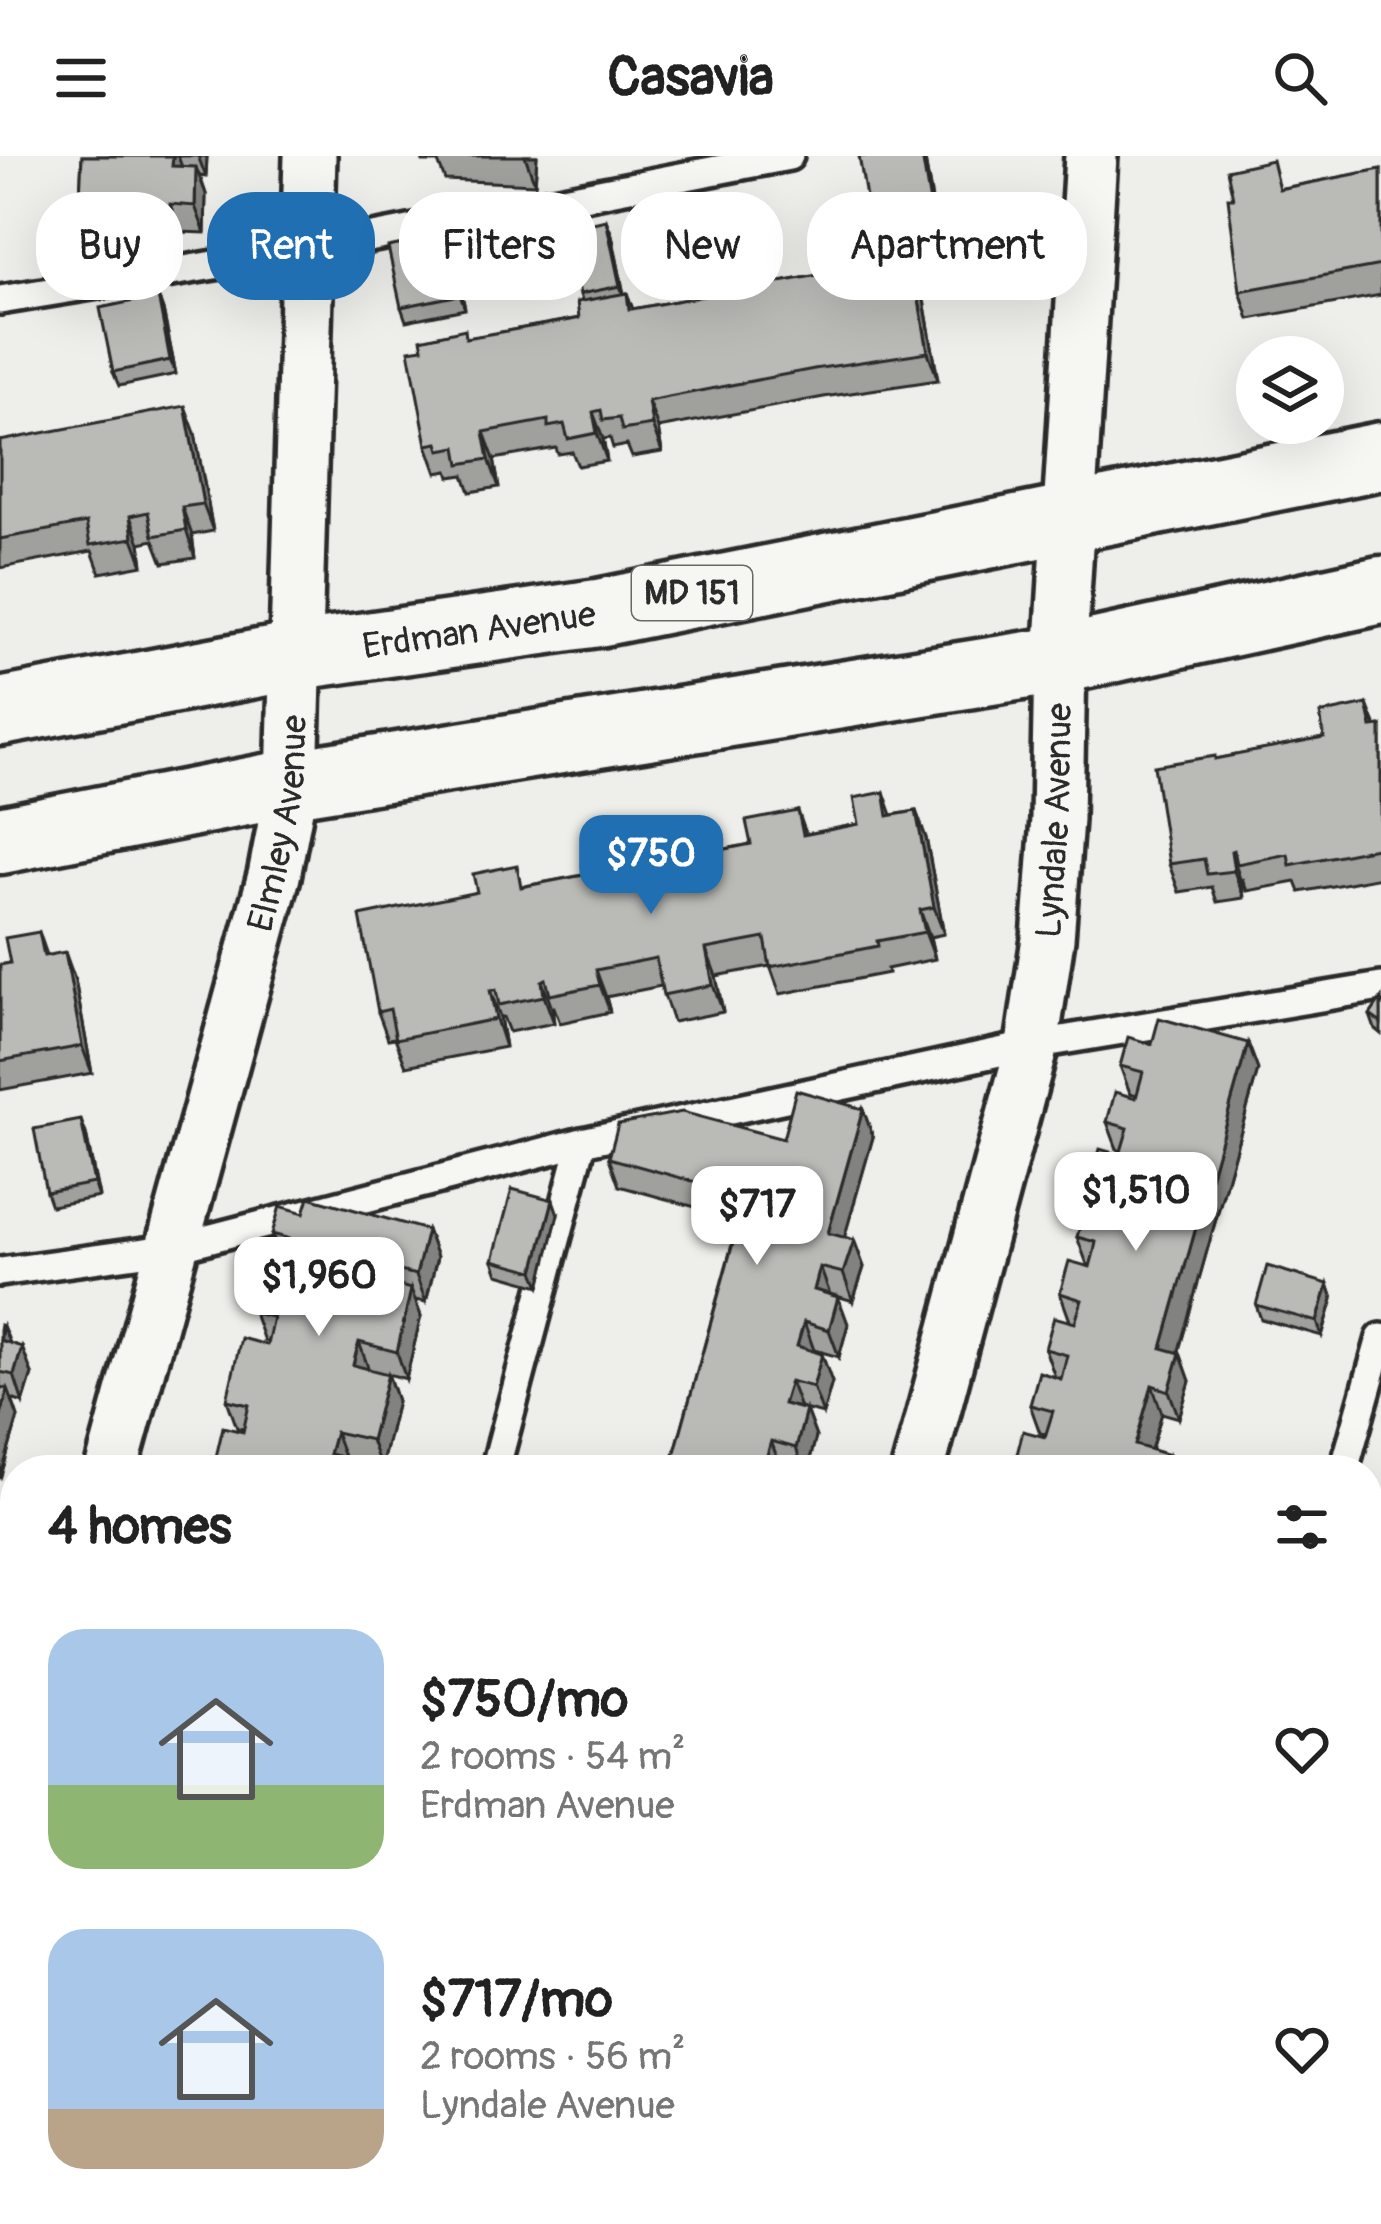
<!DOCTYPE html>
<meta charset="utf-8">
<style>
:root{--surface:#fff;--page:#f2f2f2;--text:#222;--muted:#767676;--accent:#1f6fb2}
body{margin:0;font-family:Pangolin,sans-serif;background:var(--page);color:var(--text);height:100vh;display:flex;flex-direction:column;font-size:45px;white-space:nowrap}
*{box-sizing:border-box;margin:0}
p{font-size:39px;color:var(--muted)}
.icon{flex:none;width:66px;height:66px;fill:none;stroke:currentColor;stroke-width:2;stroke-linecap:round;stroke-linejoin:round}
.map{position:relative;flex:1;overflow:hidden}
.drawer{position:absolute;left:0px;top:1299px;width:1383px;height:771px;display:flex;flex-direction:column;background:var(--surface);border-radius:48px 48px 0 0;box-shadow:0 12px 48px #0002}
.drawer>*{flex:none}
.guide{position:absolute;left:36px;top:36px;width:1311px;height:108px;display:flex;gap:24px}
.tools{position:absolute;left:1236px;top:180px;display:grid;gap:24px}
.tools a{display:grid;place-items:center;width:108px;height:108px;border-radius:50%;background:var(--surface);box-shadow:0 12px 48px #0002;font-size:60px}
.price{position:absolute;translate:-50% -102px;padding:0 27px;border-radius:24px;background:#fff;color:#222;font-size:39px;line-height:78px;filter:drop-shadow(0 3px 6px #0008)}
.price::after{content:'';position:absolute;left:50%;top:72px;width:36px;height:27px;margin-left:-18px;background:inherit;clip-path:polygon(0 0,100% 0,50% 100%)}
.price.active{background:var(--accent);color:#fff}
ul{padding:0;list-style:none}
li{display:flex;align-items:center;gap:36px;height:300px;padding:0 48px}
li span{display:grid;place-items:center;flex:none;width:336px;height:240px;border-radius:36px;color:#555}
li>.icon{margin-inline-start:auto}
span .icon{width:144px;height:144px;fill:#fffc;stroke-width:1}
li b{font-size:51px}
h2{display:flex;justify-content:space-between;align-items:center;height:144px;padding:0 48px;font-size:51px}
.chip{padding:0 42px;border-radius:48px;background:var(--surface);box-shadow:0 12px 48px #0002;font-size:42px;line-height:108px}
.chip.active{background:var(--accent);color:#fff}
header{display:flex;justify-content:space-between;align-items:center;height:156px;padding:0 48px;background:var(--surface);font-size:54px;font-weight:700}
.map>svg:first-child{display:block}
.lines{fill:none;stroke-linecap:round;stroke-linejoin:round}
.service-casing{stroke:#2b2b2b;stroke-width:36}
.minor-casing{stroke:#2b2b2b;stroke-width:60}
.primary-casing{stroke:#2b2b2b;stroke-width:75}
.service{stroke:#f6f6f2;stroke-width:27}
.minor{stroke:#f6f6f2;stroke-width:51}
.primary{stroke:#f6f6f2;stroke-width:66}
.wall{fill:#a0a09d;stroke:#2b2b2b;stroke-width:3}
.shaded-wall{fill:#828280;stroke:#2b2b2b;stroke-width:3}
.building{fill:#babab7;stroke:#2b2b2b;stroke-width:3}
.labels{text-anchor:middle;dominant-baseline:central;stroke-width:12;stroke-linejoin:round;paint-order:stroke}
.shield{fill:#f6f6f2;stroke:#686867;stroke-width:3}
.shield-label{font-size:33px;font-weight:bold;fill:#2b2b2b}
.street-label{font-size:36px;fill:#2b2b2b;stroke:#f6f6f2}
</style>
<header><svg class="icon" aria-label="menu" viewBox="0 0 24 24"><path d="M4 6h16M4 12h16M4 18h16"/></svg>Casavia<svg class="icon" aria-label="search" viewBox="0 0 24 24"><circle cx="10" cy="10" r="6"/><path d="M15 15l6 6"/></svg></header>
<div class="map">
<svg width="1381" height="2068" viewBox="0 0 1381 2068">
<rect width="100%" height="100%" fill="#eeeeea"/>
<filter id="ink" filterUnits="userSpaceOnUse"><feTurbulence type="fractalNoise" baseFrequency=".00833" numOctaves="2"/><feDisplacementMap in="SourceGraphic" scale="24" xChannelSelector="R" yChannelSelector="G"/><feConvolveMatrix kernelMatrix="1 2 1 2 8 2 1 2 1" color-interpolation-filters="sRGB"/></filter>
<g filter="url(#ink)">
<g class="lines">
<defs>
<g id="service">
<polyline points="0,144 307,94 789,0"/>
<polyline points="0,1116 173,1092 582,986 1032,889 1381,831"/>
<polyline points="495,1314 582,986"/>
<polyline points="1344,1314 1381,1182"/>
<polyline points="297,2068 300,2055"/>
<polyline points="1127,2068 1131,2055"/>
</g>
<g id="minor">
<path id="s1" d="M111 1314 274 720 292 627 310 0"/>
<path id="s2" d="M918 1314 1032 889 1048 783 1057 663 1060 504 1091 0"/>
<polyline points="0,1717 15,1663"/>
<polyline points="716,2068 719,2055"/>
</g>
<g id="primary">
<path id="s3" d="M0 556 297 500 598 457 1381 300"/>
<polyline points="0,684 292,627 1060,504 1381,434"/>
</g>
</defs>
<!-- service casing -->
<use href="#service" class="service-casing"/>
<!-- minor casing -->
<use href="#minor" class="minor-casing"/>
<!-- primary casing -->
<use href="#primary" class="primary-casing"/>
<!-- service -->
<use href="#service" class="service"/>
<!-- minor -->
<use href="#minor" class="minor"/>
<!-- primary -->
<use href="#primary" class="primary"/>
</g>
<!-- wall -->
<g class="wall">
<polygon points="82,0 207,0 206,21 200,20 206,38 205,77 180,76 179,94 89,89 79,62"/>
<polygon points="421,0 537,0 535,28 445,24 438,6 423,6"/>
<polygon points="925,4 936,67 875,79 870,65"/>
<polygon points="1381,13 1381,139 1249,163 1240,135 1282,32"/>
<polygon points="606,64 612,79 624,138 627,137 633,153 857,112 911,99 921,127 938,224 824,241 658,272 662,296 632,301 627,289 613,292 610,282 603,283 607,305 578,310 572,296 558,298 556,292 494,303 499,331 470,336 464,319 450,321 448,315 437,317 427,289 468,182 579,162 582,145 580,138"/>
<polygon points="448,79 453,93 465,153 406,165 401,151"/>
<polygon points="158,140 163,154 176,218 119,230 113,216"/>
<polygon points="195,277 213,375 192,379 195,402 163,407 154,384 140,387 143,409 100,417 92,395 0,412 0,285"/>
<polygon points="1367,548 1376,571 1381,570 1381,721 1300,736 1296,726 1247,735 1242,722 1244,742 1217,746 1212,731 1179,736 1169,708 1216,603 1324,582"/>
<polygon points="884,636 892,659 916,655 926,682 944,778 930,781 935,803 887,813 888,817 780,838 770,810 716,820 723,856 673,866 661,830 606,841 610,856 560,867 554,851 552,852 554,867 509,876 503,861 500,861 505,891 406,910 395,882 388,883 378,856 525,730 641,708 681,677 689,700 751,688 798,655 806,678 859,668"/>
<polygon points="39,776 47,799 75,824 92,917 0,934 0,809 10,807"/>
<polygon points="1381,843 1381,878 1375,873 1370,859"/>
<polygon points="1248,887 1258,914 1178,1197 1180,1197 1190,1225 1179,1262 1162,1257 1151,1294 1169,1299 1174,1314 1018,1314 1015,1306 1045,1281 1046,1278 1040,1277 1030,1249 1055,1221 1045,1193 1070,1165 1060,1137 1090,1109 1087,1108 1077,1081 1101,1051 1091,1024 1120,999 1121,995 1117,993 1107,966 1136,942 1137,939 1130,937 1120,910 1152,888"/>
<polygon points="863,953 873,981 844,1081 854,1084 864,1111 853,1145 830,1138 838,1141 848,1168 839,1201 814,1194 832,1226 823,1258 800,1252 806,1254 816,1281 807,1314 670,1314 739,1063 619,1030 609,1002 783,983"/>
<polygon points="86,978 99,1041 51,1050 46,1036"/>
<polygon points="304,1057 427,1074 437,1101 426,1146 415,1144 421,1160 406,1223 388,1218 397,1245 381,1312 243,1276 244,1273 237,1272 227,1244 267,1189 268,1185 264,1185 254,1157 278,1093 272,1078"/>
<polygon points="558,1058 540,1130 498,1118 493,1104"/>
<polygon points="1328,1128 1333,1143 1322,1180 1261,1163 1256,1149"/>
<polygon points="0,1169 3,1170 10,1187 32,1218 23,1247 12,1243 18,1261 0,1323"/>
<polygon points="1381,1581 1381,1886 1368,1883 1368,1629"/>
<polygon points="1368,1913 1381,1917 1381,2008 1365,2068 1249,2068"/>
<polygon points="16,2055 179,2055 175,2068 20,2068"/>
<polygon points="822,2055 945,2055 830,2066 826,2065"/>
</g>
<!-- shaded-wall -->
<g class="shaded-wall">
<polygon points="173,0 178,0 184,17 172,10"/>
<polygon points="198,0 207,0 206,21"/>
<polygon points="525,0 537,0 535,28"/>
<polygon points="922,0 925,4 936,67 931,53"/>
<polygon points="196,11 206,38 205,77 195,50"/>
<polygon points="170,48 180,76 179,94 169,66"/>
<polygon points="606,64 612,79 625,144 620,130"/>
<polygon points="448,79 453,93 465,153 460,139"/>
<polygon points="911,99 921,127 938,224 928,196"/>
<polygon points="158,140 163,154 176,218 170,204"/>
<polygon points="648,245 658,272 662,296 652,269"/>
<polygon points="185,250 195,277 213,375 203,348"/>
<polygon points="593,256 603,283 607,305 597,277"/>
<polygon points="484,276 494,303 499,331 489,303"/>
<polygon points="182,351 192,379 195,402 186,374"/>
<polygon points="130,360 140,387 143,409 133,382"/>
<polygon points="916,655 926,682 944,778 934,751"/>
<polygon points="1231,695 1240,723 1244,742 1234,715"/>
<polygon points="920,754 930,781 935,803 925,776"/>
<polygon points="706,793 716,820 723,856 713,829"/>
<polygon points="65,796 75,824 92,917 82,890"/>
<polygon points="596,814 606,841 610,856 600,829"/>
<polygon points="542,825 552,852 554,867 544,840"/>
<polygon points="490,834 500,861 505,891 496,863"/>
<polygon points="1248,887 1258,914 1172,1219 1162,1192"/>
<polygon points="863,953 873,981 838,1104 828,1077"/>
<polygon points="81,964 86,978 99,1041 94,1027"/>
<polygon points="553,1044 558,1058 540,1130 534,1115"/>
<polygon points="427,1074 437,1101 426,1146 416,1119"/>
<polygon points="854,1084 864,1111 853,1145 843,1117"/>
<polygon points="820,1111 830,1138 814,1134"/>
<polygon points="1328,1128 1333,1143 1322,1180 1317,1166"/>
<polygon points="411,1133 421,1160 406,1223 397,1196"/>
<polygon points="838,1141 848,1168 839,1201 829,1174"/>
<polygon points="804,1166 814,1194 807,1218 797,1190"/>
<polygon points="3,1170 13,1197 0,1186"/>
<polygon points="359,1186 369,1214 353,1209"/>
<polygon points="22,1191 32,1218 23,1247 14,1219"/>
<polygon points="1180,1197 1190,1225 1179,1262 1169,1235"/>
<polygon points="822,1198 832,1226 823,1258 813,1231"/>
<polygon points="388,1218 397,1245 381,1312 371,1284"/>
<polygon points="790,1225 800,1252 783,1248"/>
<polygon points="1152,1229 1162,1257 1145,1314 1135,1289"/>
<polygon points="8,1233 18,1261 0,1323 0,1262"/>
<polygon points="806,1254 816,1281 807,1314 804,1314 796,1292"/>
<polygon points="335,1276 345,1303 329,1298"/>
<polygon points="771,1285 781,1312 765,1306"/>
<polygon points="1169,1299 1174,1314 1164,1314"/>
<polygon points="1372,1976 1381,2000 1381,2008 1365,2068 1347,2068 1351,2055 1368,2055 1368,1992"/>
<polygon points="161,2055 179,2055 175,2068 158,2068"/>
<polygon points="589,2055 594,2068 585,2068"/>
<polygon points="927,2055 945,2055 941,2068 924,2068"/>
</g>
<!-- building -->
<g class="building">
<polygon points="82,0 173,0 172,10 196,11 195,50 170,48 169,66 79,62"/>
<polygon points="859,0 922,0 931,53 870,65"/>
<polygon points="1272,4 1279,33 1381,13 1381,109 1240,135 1228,42 1233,42 1227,14"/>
<polygon points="606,64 620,130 580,138 566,73"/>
<polygon points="448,79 460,139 401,151 388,91"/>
<polygon points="874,98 875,106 911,99 928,196 814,213 648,245 652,269 622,274 619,262 603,264 601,254 593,256 597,277 568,283 564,268 548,271 548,264 484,276 489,303 460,308 457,291 440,294 438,287 427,289 409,194 423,192 421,183 465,173 466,182 576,163 579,162 577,146 627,137 629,153 632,153 857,112 855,102"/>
<polygon points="158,140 170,204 113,216 100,152"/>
<polygon points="185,250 203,348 182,351 186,374 153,380 148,356 130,360 133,382 90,389 86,367 0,383 0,285"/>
<polygon points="1367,548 1372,571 1381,570 1381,691 1290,709 1288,698 1237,708 1234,694 1231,695 1234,715 1207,718 1204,703 1169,708 1154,610 1215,600 1215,603 1324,582 1320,558"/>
<polygon points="884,636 888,660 916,655 934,751 920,754 925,776 877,785 878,790 770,811 765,782 706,793 713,829 663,839 656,802 596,814 600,829 550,839 546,823 542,825 544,840 499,849 496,834 490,834 496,863 396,883 390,853 378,856 360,760 477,736 473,718 517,709 521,731 641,708 637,687 681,677 686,701 751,688 746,665 798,655 803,679 859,668 854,642"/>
<polygon points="39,776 44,800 65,796 82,890 0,905 0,809 10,807 5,782"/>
<polygon points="1381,843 1381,867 1370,859"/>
<polygon points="1159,862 1248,887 1162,1192 1180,1197 1169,1235 1152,1229 1135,1289 1169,1299 1164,1314 1036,1314 1036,1312 1015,1306 1023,1275 1045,1281 1053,1255 1030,1249 1039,1216 1061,1223 1067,1199 1045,1193 1054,1161 1075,1167 1082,1144 1060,1137 1069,1105 1090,1111 1094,1096 1096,1086 1077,1081 1086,1048 1106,1053 1113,1029 1091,1024 1100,993 1120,999 1128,972 1107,966 1115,936 1136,942 1143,916 1120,910 1128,881 1152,888"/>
<polygon points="796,934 863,953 828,1077 854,1084 843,1117 820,1111 814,1134 838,1141 829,1174 804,1166 797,1190 822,1198 813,1231 790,1225 783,1248 806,1254 796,1292 771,1285 765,1306 790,1312 790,1314 670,1314 746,1040 609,1002 618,968 682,956 783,983"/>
<polygon points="81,964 94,1027 46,1036 34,973"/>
<polygon points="512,1033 553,1044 534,1115 493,1104"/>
<polygon points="309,1041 427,1074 416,1119 380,1110 377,1124 411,1133 397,1196 359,1186 356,1197 353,1209 388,1218 371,1284 335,1276 329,1298 362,1306 360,1314 213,1314 223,1271 243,1276 249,1249 227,1244 241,1182 267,1189 273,1161 254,1157 273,1092 293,1097 297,1085 272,1078 280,1050 304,1057"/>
<polygon points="1267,1110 1328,1128 1317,1166 1256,1149"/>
<polygon points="0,1184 22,1191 14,1219 0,1216"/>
<polygon points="0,1231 8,1233 0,1262"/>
<polygon points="1381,1581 1381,1862 1368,1858 1368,1629"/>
<polygon points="1368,1913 1381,1917 1381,1979 1372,1976 1368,1992"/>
<polygon points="31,2055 161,2055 158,2068 27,2068"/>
<polygon points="468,2055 589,2055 585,2068 464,2068"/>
<polygon points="833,2055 927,2055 924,2068 829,2068"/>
<polygon points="1252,2055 1351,2055 1347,2068 1249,2068"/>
</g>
</g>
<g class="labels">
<!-- shield labels -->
<rect class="shield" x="632" y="410" width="120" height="54" rx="9"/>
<g class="shield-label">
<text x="692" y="437">MD 151</text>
</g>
<!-- street labels -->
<g class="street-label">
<text stroke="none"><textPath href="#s3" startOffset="486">Erdman Avenue</textPath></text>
<text stroke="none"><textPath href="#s2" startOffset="666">Lyndale Avenue</textPath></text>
<text stroke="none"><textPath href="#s1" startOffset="669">Elmley Avenue</textPath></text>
</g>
</g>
</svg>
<div class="tools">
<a><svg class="icon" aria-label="layers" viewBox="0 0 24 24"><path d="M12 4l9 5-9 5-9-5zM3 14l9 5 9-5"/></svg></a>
</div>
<b class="price active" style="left:651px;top:761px">$750</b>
<b class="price" style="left:1136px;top:1098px">$1,510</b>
<b class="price" style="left:757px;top:1112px">$717</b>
<b class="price" style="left:319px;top:1183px">$1,960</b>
<div class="guide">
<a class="chip">Buy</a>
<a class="chip active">Rent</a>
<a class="chip">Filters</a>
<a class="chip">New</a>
<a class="chip">Apartment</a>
</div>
<section class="drawer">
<h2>4 homes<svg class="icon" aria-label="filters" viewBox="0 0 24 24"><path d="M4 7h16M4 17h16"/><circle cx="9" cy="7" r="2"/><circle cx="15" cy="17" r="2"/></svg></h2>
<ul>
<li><span style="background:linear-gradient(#a9c7e8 65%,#8fb573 0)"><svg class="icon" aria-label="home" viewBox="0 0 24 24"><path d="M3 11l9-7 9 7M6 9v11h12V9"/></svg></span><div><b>$750/mo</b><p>2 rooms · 54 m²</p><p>Erdman Avenue</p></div><svg class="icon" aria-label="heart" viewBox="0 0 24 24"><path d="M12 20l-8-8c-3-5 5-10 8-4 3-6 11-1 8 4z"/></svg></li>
<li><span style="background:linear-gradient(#a9c7e8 75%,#b9a48a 0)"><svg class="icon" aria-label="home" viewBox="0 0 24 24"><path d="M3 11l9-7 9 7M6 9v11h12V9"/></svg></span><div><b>$717/mo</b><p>2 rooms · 56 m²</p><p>Lyndale Avenue</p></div><svg class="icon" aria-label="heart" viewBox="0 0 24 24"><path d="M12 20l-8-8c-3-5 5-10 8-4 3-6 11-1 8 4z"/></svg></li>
</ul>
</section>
</div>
